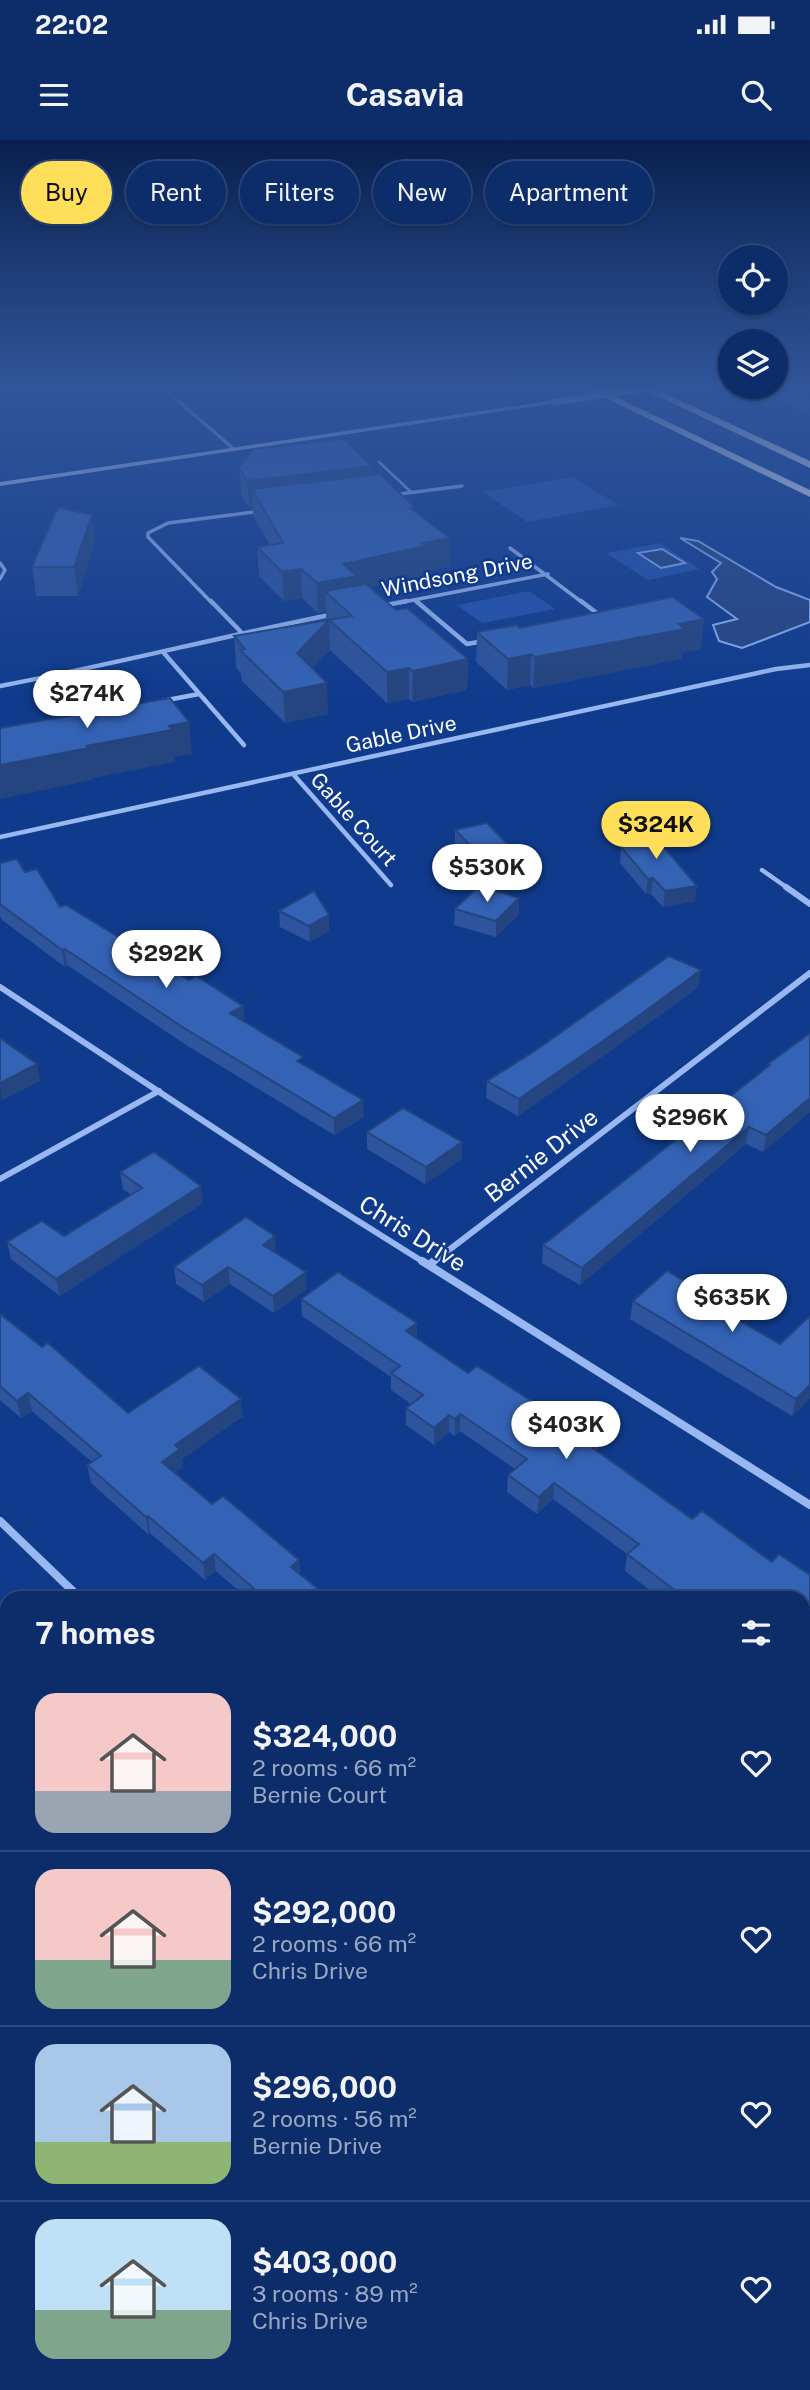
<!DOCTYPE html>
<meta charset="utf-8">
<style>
:root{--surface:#0c2c6a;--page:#153470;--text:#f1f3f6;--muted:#9aa7c1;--line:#2c487e;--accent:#ffdf5a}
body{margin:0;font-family:"Public Sans",sans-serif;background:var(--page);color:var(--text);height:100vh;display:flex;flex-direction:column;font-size:26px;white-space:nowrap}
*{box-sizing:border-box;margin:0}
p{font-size:23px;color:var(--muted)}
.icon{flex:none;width:38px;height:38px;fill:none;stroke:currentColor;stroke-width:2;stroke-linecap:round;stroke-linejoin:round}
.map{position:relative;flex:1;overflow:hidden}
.side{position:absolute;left:0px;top:1451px;width:810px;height:800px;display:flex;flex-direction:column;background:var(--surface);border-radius:21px 21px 0 0;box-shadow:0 2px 5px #0004,0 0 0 2px var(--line)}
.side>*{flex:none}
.hud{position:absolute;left:21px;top:21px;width:768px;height:63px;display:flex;gap:14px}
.controls{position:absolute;left:718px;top:105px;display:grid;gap:14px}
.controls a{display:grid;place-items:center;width:70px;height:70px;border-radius:50%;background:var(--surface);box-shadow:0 2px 5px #0004,0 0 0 2px var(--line);font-size:35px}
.price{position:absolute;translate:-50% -60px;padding:0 16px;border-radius:24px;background:#fff;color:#222;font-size:23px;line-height:46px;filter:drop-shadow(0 2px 4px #0008)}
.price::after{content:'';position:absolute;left:50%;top:42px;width:21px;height:16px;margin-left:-10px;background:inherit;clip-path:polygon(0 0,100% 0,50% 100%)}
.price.selected{background:var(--accent);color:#111}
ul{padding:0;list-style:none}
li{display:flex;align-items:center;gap:21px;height:175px;padding:0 35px}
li+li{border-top:2px solid var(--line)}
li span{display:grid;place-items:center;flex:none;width:196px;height:140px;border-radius:21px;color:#555}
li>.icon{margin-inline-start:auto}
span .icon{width:84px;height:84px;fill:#fffc;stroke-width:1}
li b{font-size:30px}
h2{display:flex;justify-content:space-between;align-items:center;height:84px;padding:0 35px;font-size:30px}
.tag{padding:0 24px;border-radius:32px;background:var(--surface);box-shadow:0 2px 5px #0004,0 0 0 2px var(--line);font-size:24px;line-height:63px}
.tag.selected{background:var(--accent);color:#111}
.status{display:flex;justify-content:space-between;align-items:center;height:49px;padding:0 35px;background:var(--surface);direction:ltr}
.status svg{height:19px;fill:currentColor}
header{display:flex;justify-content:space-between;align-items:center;height:91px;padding:0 35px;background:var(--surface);font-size:32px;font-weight:700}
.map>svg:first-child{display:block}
.green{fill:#2253ad}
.water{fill:#264583;stroke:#8ab2f6;stroke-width:2}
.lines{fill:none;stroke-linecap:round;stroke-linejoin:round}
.service{stroke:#99b8f2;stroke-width:2.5}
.minor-far3{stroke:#99b8f2;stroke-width:3.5}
.minor-far2{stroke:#99b8f2;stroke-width:4.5}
.minor-far1{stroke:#99b8f2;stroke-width:6}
.minor{stroke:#99b8f2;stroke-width:8}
.secondary{fill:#c8d9fc;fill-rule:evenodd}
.motorway{fill:#fff;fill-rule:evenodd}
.secondary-bridge{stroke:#c8d9fc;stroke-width:7}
.wall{fill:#2d549c}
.shaded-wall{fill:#24457f}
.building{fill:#3462b5;stroke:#24457f;stroke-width:2}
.labels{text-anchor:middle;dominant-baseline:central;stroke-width:5;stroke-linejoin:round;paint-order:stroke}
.far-street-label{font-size:21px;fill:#fff;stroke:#103b8d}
.street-label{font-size:24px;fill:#fff;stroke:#103b8d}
</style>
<div class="status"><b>22:02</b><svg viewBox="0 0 49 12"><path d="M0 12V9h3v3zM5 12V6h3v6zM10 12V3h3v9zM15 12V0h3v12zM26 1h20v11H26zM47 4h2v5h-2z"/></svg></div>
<header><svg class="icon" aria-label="menu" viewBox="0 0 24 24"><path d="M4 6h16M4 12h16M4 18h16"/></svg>Casavia<svg class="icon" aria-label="search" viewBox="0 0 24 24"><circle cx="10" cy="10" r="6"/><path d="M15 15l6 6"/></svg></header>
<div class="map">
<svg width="810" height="2250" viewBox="0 0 810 2250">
<rect width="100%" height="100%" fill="#103b8d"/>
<!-- green -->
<g class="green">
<polygon points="572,337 619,365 527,382 483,352"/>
<polygon points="660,403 699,429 648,440 606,413"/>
<polygon points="529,451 555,469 482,483 457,465"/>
</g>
<!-- water -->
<g class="water">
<polygon points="680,398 698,401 776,447 810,460 810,482 742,508 719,501 713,485 737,479 707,457 717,439 712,432 721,423"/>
<polygon points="662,409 685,423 661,428 638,413"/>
</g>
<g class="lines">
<!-- service -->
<polyline class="service" points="379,322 411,352"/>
<!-- minor-far3 -->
<g class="minor-far3">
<polyline points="157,243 234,309"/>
<polyline points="163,249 204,243"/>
<polyline points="392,355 462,346"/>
<polyline points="510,408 583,463"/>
<polyline points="0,423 5,430 0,439"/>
<polyline points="415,460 418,463"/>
<polyline points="212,463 148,397 148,393 168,383 262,371"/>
<polyline points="398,463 548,434"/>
</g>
<!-- minor-far2 -->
<g class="minor-far2">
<polyline points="211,461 241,492"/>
<polyline points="416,461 467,504 484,501"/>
<polyline points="581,461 602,477"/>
<polyline points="381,466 407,461"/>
<polyline points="163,512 244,605"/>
<path d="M0 546C112 525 223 496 335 474"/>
<polyline points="162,561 199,554"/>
<polyline points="293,634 391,745"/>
<polyline points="0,697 776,529 810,525"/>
<polyline points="762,730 789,749"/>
</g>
<!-- minor-far1 -->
<g class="minor-far1">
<polyline points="786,747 810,764"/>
<polyline points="0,847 296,1042 425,1123"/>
<polyline points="0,1039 159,951"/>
<polyline points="432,1123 810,833"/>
</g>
<!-- minor -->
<g class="minor">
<polyline points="422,1121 810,1365"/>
<polyline points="429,1125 434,1121"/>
<polyline points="0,1381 80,1458"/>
</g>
<!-- secondary -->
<polygon class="secondary" points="555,260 557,263 0,346 0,342"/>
<!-- motorway -->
<g class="motorway">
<polygon points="575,243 587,243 810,350 810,357"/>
<polygon points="630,243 643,243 810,321 810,328"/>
</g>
<!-- secondary-bridge -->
<polyline class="secondary-bridge" points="555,262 680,243"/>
</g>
<!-- wall -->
<g class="wall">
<polygon points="207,243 334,243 335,249 228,264 207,246"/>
<polygon points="810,243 810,275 781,261 783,247"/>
<polygon points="239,327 372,335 414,371 450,426 426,431 426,435 369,447 396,470 468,519 467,550 412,562 409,559 387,563 330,510 312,529 328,574 285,583 242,541 241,534 236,527 234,496 326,481 326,471 318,473 302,458 284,461 259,436 257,407 270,405 253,376 253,368 249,368 241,354"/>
<polygon points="95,403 78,456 36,456 32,427"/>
<polygon points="520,488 701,509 682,513 681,519 533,548 530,545 507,550 476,522 477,492"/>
<polygon points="455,690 517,714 516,730 486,737 455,705"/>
<polygon points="621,707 695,761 663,767 651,754 646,754 620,723"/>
<polygon points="0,723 25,732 60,767 189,840 243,866 244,882 303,924 364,977 334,995 186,905 67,825 65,827 2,780 0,776"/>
<polygon points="519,758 519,774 496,797 454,785 455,769"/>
<polygon points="279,771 329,775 329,791 310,802 280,787"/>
<polygon points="698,847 631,896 518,976 486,958 487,941"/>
<polygon points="810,893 810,972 763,1012 746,1004 580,1145 542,1123 543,1105 767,927 768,924"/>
<polygon points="367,992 462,1019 425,1044 367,1009"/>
<polygon points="120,1032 203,1063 60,1156 11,1119 7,1102 64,1096 131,1055 123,1049"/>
<polygon points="276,1113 307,1149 274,1173 230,1144 204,1162 176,1144 174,1127"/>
<polygon points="301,1159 417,1199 468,1233 598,1303 597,1311 692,1379 772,1422 810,1435 810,1514 803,1510 803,1458 660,1458 625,1431 627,1414 553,1359 537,1374 507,1352 508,1335 515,1329 460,1291 455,1296 449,1292 434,1305 406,1285 406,1268 411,1264 391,1250 391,1237 302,1176"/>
<polygon points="633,1161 713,1165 780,1204 810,1176 810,1258 792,1276 630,1179"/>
<polygon points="0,1174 128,1273 243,1276 182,1319 183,1327 174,1333 212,1364 299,1420 300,1434 329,1458 247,1458 216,1431 205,1440 150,1393 148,1394 91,1343 87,1325 92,1322 32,1271 21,1278 0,1260"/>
<polygon points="0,1538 7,1545 7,1667 0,1659"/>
</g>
<!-- shaded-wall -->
<g class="shaded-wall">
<polygon points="226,243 334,243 335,249 228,264"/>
<polygon points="372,326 372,353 252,349 253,368 249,368 247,341"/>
<polygon points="92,375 95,403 78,456 74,427"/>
<polygon points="450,398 450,426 426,431 426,435 357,449 325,451 326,471 318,473 317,443 343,424 422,403"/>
<polygon points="301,429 302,458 284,461 282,432"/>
<polygon points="704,479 701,509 682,513 681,519 533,548 535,517"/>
<polygon points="329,480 330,510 298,544 297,513"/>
<polygon points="531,514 530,545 507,550 508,519"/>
<polygon points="468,519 467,550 412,562 413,531"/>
<polygon points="409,528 409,559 387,563 387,532"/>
<polygon points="327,543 328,574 285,583 283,552"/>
<polygon points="189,582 192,614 175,617 175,622 93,638 93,640 0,659 0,625"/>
<polygon points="517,714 516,730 486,737 486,722"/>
<polygon points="653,738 651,754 646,754 648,739"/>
<polygon points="697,746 695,761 663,767 665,751"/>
<polygon points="519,758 519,774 496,797 496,781"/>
<polygon points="329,775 329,791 310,802 309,786"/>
<polygon points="65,809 67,825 65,827 62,810"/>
<polygon points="701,830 698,847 631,896 518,976 519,959"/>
<polygon points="243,866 244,882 230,873"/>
<polygon points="37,924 40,941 1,961 0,943"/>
<polygon points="810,958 810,972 763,1012 766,995"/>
<polygon points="363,960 364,977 334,995 334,978"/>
<polygon points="749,987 746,1004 580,1145 582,1128"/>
<polygon points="462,1002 462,1019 425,1044 426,1027"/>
<polygon points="201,1046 203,1063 60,1156 56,1139"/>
<polygon points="275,1096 276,1113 263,1105"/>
<polygon points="228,1127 230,1144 204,1162 202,1145"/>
<polygon points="306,1132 307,1149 274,1173 273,1156"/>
<polygon points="417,1183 417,1200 406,1191"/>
<polygon points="810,1245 810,1258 792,1276 796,1259"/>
<polygon points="28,1253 32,1271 21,1278 17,1261"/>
<polygon points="241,1259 243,1276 182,1319 183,1327 164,1339 162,1322 175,1305"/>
<polygon points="460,1274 460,1291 455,1296 455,1279"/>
<polygon points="449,1275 449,1292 434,1305 434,1288"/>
<polygon points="554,1343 553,1359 537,1374 539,1357"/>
<polygon points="148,1376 150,1393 148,1394 146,1377"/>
<polygon points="214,1414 216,1431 205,1440 203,1423"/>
<polygon points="299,1420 300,1437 291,1427"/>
</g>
<!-- building -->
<g class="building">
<polygon points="806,243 810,243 810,259 783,247"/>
<polygon points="344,299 372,326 247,341 239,327 253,309"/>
<polygon points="380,334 414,367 410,368 450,398 422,403 426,406 343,424 357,436 317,443 301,429 282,432 257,407 283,403 252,349"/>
<polygon points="58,367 92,375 74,427 32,427"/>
<polygon points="366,444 396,470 407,468 468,519 413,531 409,528 387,532 329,480 297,513 327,543 283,552 240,510 245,509 234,496 352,476 325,451"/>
<polygon points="672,457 704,479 679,484 685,489 535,517 531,514 508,519 477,492 517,485 520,488"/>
<polygon points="170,558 189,582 169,586 172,590 87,606 89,608 0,625 0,588"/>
<polygon points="487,683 517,714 486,722 455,690"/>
<polygon points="645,685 697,746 665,751 653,738 648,739 621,707"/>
<polygon points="17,719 25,732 37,729 60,767 66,765 189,840 196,836 243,866 230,873 303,917 297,921 363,960 334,978 184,888 65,809 62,810 0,764 0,723"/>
<polygon points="479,746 519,758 496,781 455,769"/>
<polygon points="314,751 329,775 309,786 279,771"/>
<polygon points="669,816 701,830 633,880 519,959 487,941 536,910"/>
<polygon points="810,893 810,958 766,995 749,987 582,1128 543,1105 770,925 768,924"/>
<polygon points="0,898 37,924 0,943"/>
<polygon points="403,968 462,1002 426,1027 367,992"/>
<polygon points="154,1012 201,1046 56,1139 7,1102 42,1081 64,1096 142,1048 120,1032"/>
<polygon points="246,1077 275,1096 263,1105 306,1132 273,1156 228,1127 202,1145 174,1127"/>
<polygon points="667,1131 714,1158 709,1163 780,1204 810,1176 810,1245 796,1259 633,1161"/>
<polygon points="338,1132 417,1183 406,1191 468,1233 477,1226 598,1303 593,1308 692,1379 702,1371 772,1422 779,1414 810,1435 810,1495 803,1490 803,1458 685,1458 627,1414 639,1404 554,1343 539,1357 508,1335 527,1319 460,1274 455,1279 449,1275 434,1288 406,1268 423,1255 391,1233 400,1226 301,1159"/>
<polygon points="0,1174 42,1207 48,1203 128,1273 199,1226 241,1259 175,1305 180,1309 162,1322 212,1364 223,1356 299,1420 291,1427 329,1458 265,1458 214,1414 203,1423 148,1376 146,1377 87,1325 101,1316 28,1253 17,1261 0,1246"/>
<polygon points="0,1538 7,1545 7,1656 0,1648"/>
</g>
<!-- sky -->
<linearGradient id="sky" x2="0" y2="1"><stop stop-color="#09204e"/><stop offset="0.44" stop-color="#31559a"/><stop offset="1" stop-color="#31559a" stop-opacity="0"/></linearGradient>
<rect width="810" height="558" fill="url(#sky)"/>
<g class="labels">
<!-- far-street labels -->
<g class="far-street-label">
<text transform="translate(457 435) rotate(-11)">Windsong Drive</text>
<text transform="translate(401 594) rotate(-12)">Gable Drive</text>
<text transform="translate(354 679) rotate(48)">Gable Court</text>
</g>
<!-- street labels -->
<g class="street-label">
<text transform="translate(541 1015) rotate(-38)">Bernie Drive</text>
<text transform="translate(413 1093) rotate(32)">Chris Drive</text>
</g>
</g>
</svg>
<div class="controls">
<a><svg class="icon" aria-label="locate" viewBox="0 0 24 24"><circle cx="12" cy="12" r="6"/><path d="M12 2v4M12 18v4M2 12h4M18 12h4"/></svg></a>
<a><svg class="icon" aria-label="layers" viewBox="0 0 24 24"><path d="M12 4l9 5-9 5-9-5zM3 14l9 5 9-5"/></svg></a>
</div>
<b class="price" style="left:87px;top:590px">$274K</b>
<b class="price selected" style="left:656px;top:721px">$324K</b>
<b class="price" style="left:487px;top:764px">$530K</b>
<b class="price" style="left:166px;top:850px">$292K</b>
<b class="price" style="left:690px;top:1014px">$296K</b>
<b class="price" style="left:732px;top:1194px">$635K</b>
<b class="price" style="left:566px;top:1321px">$403K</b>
<div class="hud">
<a class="tag selected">Buy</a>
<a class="tag">Rent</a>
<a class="tag">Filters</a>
<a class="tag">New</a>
<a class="tag">Apartment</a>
</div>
<section class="side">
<h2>7 homes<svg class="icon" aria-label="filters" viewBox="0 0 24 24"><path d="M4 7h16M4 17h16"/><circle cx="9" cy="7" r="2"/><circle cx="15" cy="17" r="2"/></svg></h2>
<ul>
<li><span style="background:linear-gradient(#f6c9c9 70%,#9aa5b1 0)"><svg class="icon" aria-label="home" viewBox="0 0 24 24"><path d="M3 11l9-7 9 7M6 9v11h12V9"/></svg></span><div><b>$324,000</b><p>2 rooms · 66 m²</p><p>Bernie Court</p></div><svg class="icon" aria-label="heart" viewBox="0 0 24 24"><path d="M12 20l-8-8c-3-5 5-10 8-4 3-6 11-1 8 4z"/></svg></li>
<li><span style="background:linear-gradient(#f6c9c9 65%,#7fa58c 0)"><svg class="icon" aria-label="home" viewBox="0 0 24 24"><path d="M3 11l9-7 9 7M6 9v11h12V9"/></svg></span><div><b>$292,000</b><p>2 rooms · 66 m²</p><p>Chris Drive</p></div><svg class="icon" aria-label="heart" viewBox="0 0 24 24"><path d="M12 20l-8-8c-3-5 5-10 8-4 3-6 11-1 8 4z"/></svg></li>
<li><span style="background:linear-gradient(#a9c7e8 70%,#8fb573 0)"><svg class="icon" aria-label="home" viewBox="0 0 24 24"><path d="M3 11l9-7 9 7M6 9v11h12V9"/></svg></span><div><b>$296,000</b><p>2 rooms · 56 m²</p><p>Bernie Drive</p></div><svg class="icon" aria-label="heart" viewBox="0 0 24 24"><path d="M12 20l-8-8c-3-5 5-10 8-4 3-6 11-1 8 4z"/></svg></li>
<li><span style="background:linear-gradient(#bfe0f5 65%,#7fa58c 0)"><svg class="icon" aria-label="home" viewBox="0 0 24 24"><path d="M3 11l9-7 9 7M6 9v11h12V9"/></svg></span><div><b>$403,000</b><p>3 rooms · 89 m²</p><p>Chris Drive</p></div><svg class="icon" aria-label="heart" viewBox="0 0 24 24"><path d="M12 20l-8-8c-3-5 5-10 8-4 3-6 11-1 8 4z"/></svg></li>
</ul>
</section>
</div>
